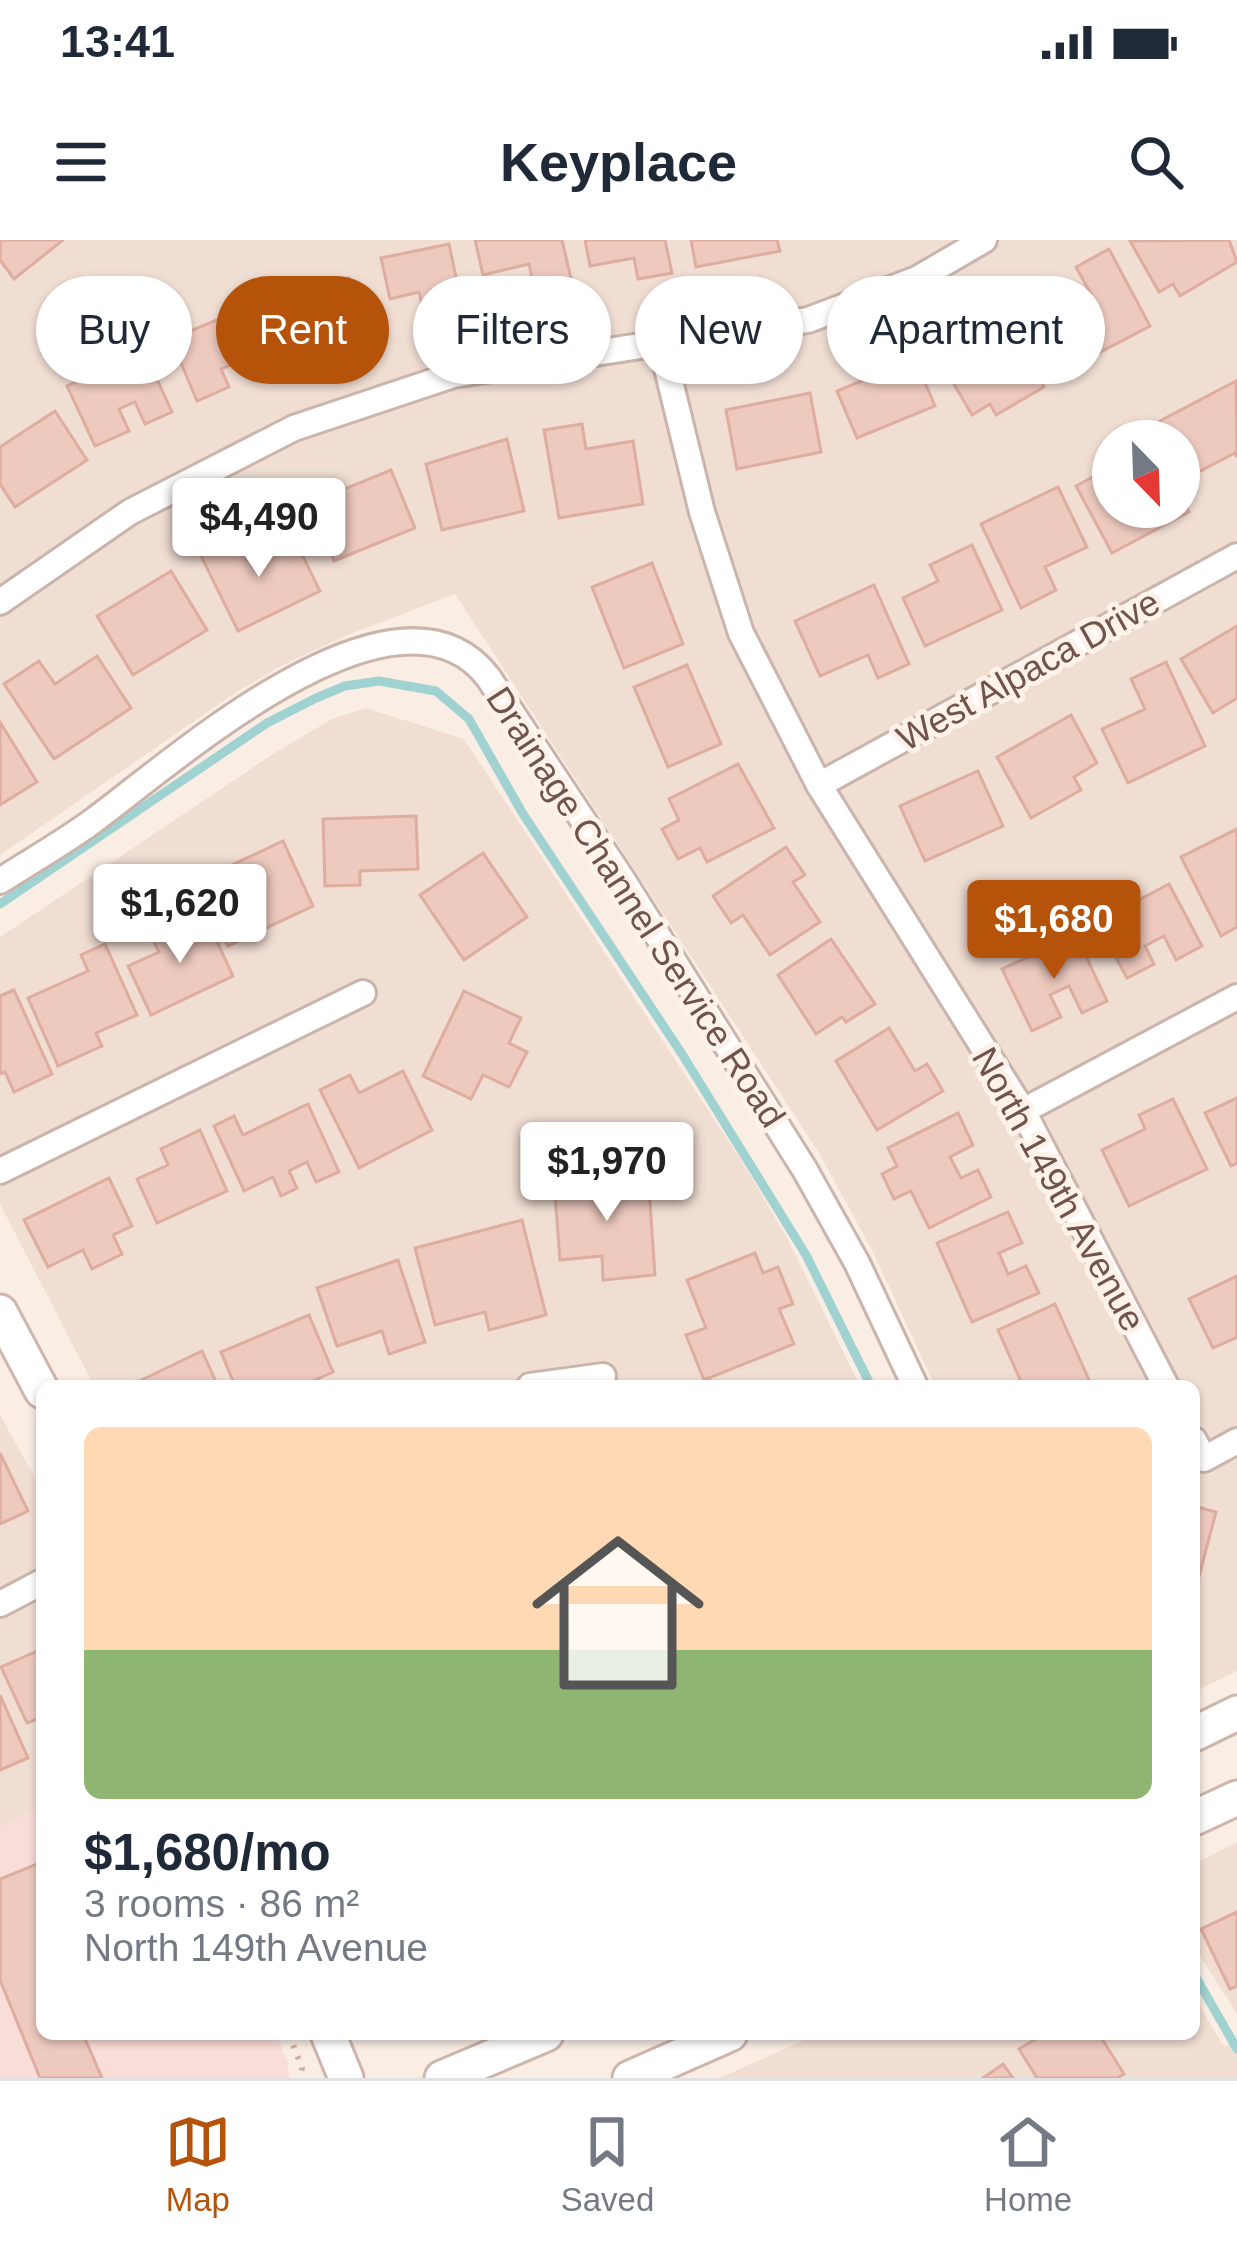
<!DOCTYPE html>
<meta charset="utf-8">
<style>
:root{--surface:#fff;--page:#f2f2f3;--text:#1f2937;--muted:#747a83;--line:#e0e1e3;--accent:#b45309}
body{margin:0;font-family:Helvetica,sans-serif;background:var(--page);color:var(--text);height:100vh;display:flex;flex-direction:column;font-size:45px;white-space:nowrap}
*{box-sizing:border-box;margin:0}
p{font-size:39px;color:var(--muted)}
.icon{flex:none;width:66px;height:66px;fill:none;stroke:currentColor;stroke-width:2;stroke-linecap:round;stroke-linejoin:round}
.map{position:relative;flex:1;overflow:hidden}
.side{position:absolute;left:36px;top:1140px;width:1164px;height:660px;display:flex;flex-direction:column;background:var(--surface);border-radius:18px;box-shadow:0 3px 9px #0004}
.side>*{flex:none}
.banner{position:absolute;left:36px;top:36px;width:1167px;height:108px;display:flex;gap:24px}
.needle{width:78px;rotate:157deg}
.fabs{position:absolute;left:1092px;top:180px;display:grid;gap:24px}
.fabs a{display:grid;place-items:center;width:108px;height:108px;border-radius:50%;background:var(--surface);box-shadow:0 3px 9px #0004;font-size:60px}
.price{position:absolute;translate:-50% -102px;padding:0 27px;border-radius:12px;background:#fff;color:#222;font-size:39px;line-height:78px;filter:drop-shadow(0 3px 6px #0008)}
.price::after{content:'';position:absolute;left:50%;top:72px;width:36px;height:27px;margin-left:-18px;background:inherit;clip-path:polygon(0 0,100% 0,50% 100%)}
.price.current{background:var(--accent);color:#fff}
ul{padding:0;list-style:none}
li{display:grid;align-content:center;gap:24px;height:636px;padding:0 48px}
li+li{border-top:3px solid var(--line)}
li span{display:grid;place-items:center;height:372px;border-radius:18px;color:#555}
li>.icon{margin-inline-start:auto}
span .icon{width:216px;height:216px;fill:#fffc;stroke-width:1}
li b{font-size:51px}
.chip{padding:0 42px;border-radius:54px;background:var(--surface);box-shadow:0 3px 9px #0004;font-size:42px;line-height:108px}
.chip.current{background:var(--accent);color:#fff}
.status{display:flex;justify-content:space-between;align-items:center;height:84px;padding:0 60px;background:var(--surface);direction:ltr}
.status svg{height:33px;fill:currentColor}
header{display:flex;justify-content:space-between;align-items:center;height:156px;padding:0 48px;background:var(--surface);font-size:54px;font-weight:700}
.tabs{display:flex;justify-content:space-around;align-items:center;height:168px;border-top:3px solid var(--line);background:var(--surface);font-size:33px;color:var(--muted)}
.tabs a{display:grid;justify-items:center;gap:6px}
.tabs .current{color:var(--accent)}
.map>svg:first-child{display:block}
.residential{fill:#f1ded3;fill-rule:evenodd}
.commercial{fill:#f9ddd8}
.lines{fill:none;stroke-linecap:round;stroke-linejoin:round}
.stream{stroke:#a1d2d2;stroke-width:9}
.building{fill:#edc9be;stroke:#dead9f;stroke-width:3}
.street-casing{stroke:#cab4ab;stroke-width:30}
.secondary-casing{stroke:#cfb6ac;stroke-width:39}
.path{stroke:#d1aca1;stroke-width:6;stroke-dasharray:3 9;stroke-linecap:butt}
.street{stroke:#fff;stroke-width:24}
.secondary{stroke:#fff;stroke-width:33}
.labels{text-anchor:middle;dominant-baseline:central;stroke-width:10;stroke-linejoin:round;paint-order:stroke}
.street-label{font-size:36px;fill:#70534c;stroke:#fdf2e9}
</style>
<div class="status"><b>13:41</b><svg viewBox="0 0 49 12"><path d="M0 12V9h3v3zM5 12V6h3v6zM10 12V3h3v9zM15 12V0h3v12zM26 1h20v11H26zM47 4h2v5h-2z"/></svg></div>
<header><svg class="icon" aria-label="menu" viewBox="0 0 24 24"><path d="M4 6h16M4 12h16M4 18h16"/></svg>Keyplace<svg class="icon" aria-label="search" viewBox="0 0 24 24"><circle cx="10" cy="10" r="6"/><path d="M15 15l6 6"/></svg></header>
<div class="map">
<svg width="1237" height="1838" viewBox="0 0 1237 1838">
<rect width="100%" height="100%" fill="#faeee4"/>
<!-- residential -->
<g class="residential">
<path d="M0 0H1237V1431L1194 1452V1146H935L874 1014 819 913 455 354 350 394 287 423 238 451 0 615ZM1113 201H1179V267H1113Z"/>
<polygon points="366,468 464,499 743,923 787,998 860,1146 94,1146 0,964 0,697 276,512 332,479"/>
<polygon points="0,1175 42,1250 42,1567 0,1588"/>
<polygon points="1237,1602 1237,1774 1194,1706 1194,1624"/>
<polygon points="1194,1755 1224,1807 1237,1799 1237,1838 720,1838 817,1794 1194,1794"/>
</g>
<!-- commercial -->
<polygon class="commercial" points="42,1567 42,1794 276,1794 288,1823 289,1838 0,1838 0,1588"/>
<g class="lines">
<!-- stream -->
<g class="stream">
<polyline points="0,664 267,483 316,458 345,446 379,441 436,451 469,479 523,574 682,814 806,1015 871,1146"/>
<polyline points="1194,1734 1237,1809"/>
</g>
</g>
<!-- building -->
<g class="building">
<polygon points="0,0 63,0 14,39 0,20"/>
<polygon points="475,0 562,0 573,47 536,56 529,24 483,35"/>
<polygon points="585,0 665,0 672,33 638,39 634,18 590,26"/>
<polygon points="691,0 777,0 780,11 696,27"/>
<polygon points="1229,0 1237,22 1180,56 1173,44 1159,52 1130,1"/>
<polygon points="449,4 464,75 426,83 419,52 390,59 381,18"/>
<polygon points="1109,9 1150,86 1074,126 1048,77 1091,54 1076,27"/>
<polygon points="349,38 369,94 333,107 330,100 287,115 269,68"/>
<polygon points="1008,63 1043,124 1034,129 1044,147 996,175 990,164 972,175 941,122 981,98 973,83"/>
<polygon points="243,69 261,112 221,129 229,147 197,161 171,99"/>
<polygon points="144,111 172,172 145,184 135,162 119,169 129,191 95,206 67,146"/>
<polygon points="915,119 935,166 857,198 837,151"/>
<polygon points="1236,141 1237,217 1235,213 1189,237 1179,218 1179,201 1170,201 1160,181"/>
<polygon points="810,153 821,212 737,229 726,170"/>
<polygon points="55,171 87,220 15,267 0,244 0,207"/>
<polygon points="582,184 586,209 633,201 643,264 559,278 544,190"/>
<polygon points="507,199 524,271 442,290 426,224"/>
<polygon points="1113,226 1113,267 1179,267 1179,254 1189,272 1112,313 1076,246"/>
<polygon points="391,230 415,288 334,321 310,263"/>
<polygon points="1058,247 1087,307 1045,327 1056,350 1021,368 981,284"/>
<polygon points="293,296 320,351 238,391 200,314 236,297 247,319"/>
<polygon points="972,305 1002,370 925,406 903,358 938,341 930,325"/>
<polygon points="652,323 683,404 624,428 592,347"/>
<polygon points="171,331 207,390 133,435 97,376"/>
<polygon points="874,345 909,424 878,438 868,415 820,436 795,381"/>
<polygon points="1237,386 1237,458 1213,473 1181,419"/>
<polygon points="97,416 131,468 54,519 4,444 39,421 55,444"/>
<polygon points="1166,422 1205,506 1128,543 1102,489 1145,469 1131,439"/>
<polygon points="687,425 721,504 668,527 634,447"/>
<polygon points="1071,475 1097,523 1074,537 1081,550 1031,578 997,517"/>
<polygon points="0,482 37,542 0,565"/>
<polygon points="738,524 774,588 707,622 700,608 678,619 662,589 679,580 669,559"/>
<polygon points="978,531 1003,586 925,621 900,566"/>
<polygon points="416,576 418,629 360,631 360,645 325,646 323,579"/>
<polygon points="1237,589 1237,687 1221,696 1181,617"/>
<polygon points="283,601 313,666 228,706 198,641"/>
<polygon points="786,607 805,635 793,642 820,682 770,715 743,675 731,683 713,656"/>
<polygon points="483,613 527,677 464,720 420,655"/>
<polygon points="1169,644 1202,706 1176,720 1164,696 1145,706 1154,724 1127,738 1097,682"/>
<polygon points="180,680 187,695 209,684 233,736 151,775 128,726 159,712 150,694"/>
<polygon points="1076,695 1107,761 1082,773 1069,746 1050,755 1061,777 1032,791 1002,729"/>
<polygon points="831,699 875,764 846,782 842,777 816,794 778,735"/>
<polygon points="105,704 137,775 96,793 102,806 58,826 28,758 88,731 81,715"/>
<polygon points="14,750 52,834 14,852 5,832 0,834 0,756"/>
<polygon points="464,751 521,778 509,803 527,812 509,847 483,835 471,859 423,836"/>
<polygon points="889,788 915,831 927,824 943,851 877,890 836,821"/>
<polygon points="403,831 432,890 359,928 320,850 350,835 359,853"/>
<polygon points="1237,858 1237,923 1231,926 1205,873"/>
<polygon points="1173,859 1207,929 1129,966 1102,910 1145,889 1139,875"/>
<polygon points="308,864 339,932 316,942 307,922 289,931 297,948 281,956 273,937 244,951 214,886 234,876 243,895"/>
<polygon points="958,873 973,905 950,917 961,938 978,930 991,957 929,988 911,951 894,959 882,934 897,926 888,908"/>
<polygon points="200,890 227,951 157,983 137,939 168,925 161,909"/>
<polygon points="648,935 655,1035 603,1040 602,1016 560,1020 554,942"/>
<polygon points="109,938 132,986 113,995 122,1014 92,1029 83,1010 48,1027 24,980"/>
<polygon points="1008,972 1022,1003 999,1013 1008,1034 1026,1026 1039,1053 972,1082 937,1003"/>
<polygon points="522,980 546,1075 489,1090 485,1072 435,1085 415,1008"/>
<polygon points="755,1013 763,1033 778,1027 793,1064 779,1069 794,1104 704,1140 686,1095 706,1088 687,1040"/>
<polygon points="398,1020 425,1102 389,1114 382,1091 337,1106 317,1048"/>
<polygon points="1237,1036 1237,1097 1213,1108 1189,1059"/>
<polygon points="1055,1064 1090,1142 1082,1146 1023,1146 998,1090"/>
<polygon points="309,1075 333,1132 301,1146 235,1146 221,1112"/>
<polygon points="202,1111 218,1146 129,1146"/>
<polygon points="0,1213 28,1271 0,1284"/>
<polygon points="1194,1266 1216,1272 1197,1344 1194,1343"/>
<polygon points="42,1409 42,1477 27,1483 1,1427"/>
<polygon points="0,1455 28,1518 0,1530"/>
<polygon points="42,1622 42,1684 38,1686 42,1696 42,1794 83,1794 102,1838 40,1838 0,1740 0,1639"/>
<polygon points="1237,1672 1237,1746 1230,1749 1201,1689"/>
<polygon points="1044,1794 1099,1794 1124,1834 1117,1838 1037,1838 1019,1809"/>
<polygon points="1003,1824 1013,1838 983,1838"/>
</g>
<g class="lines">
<defs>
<g id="street">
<polyline points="660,100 702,272 741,393 819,545 1023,871 1166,1146"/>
<polyline points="0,362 130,272 294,188 453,135 808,80 917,39 984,0"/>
<polyline points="819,545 1237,316"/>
<path d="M0 641C31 621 63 603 93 581 172 523 397 320 488 437L622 639 805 930 857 1023 915 1146"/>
<polyline points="1023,871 1237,757"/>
<polyline points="0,931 363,753"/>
<polyline points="530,1146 603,1136"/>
<polyline points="1194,1200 1204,1219 1237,1201"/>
<polyline points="0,1364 42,1342"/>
</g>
<g id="secondary">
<polyline points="0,1072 42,1151"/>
<polyline points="1194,1494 1237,1473"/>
<polyline points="1194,1578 1237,1558"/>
<polyline points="328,1794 346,1838"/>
<polyline points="442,1838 546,1794"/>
<polyline points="630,1838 730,1794"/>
</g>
</defs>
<!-- street casing -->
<use href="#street" class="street-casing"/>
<!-- secondary casing -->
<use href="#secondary" class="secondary-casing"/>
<!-- path -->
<polyline class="path" points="289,1794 302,1828 300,1838"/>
<!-- street -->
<use href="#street" class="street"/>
<!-- secondary -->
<use href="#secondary" class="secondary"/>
</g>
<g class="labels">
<!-- street labels -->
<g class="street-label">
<text transform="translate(1028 430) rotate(-29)">West Alpaca Drive</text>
<text transform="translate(636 667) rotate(57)">Drainage Channel Service Road</text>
<text transform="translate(1059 949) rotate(61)">North 149th Avenue</text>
</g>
</g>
</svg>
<div class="fabs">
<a><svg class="needle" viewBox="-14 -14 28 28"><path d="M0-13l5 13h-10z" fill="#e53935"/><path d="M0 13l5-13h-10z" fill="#747a83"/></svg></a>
</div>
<b class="price" style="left:259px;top:340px">$4,490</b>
<b class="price" style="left:180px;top:726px">$1,620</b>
<b class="price current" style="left:1054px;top:742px">$1,680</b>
<b class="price" style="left:607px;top:984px">$1,970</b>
<div class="banner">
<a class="chip">Buy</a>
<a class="chip current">Rent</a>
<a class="chip">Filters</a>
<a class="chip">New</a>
<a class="chip">Apartment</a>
</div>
<section class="side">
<ul>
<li><span style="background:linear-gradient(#ffd9b3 60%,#8fb573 0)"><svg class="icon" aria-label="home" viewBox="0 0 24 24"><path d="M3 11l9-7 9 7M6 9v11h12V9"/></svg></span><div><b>$1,680/mo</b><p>3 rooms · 86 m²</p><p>North 149th Avenue</p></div></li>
</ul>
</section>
</div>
<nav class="tabs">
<a class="current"><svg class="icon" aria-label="map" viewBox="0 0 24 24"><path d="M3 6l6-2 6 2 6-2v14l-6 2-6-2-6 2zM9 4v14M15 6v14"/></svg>Map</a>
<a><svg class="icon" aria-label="saved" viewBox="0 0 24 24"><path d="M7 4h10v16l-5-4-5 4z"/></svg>Saved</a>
<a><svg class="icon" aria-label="home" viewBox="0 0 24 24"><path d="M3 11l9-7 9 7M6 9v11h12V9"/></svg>Home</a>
</nav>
